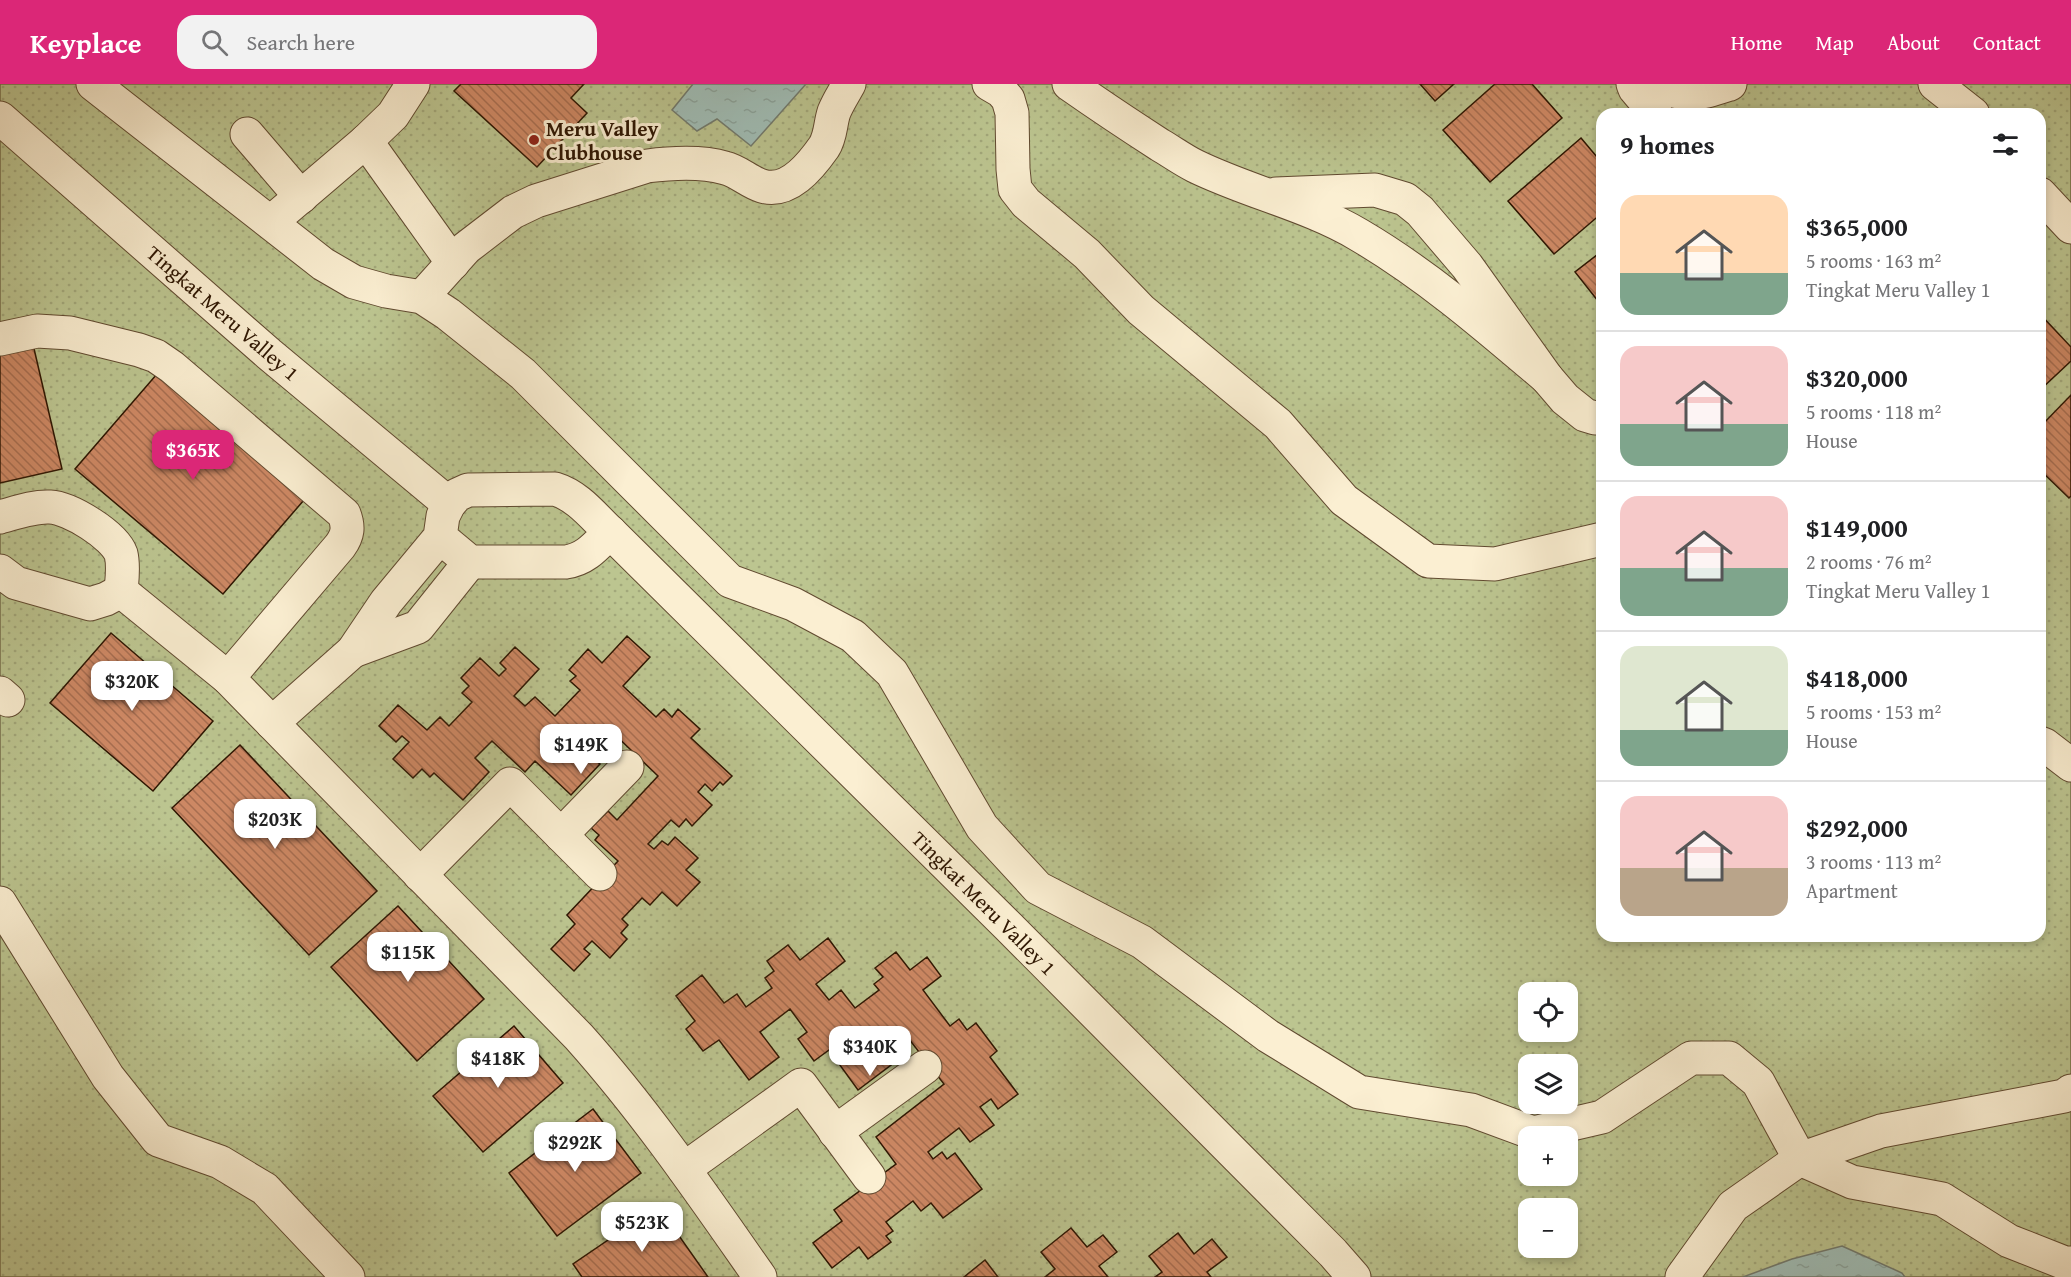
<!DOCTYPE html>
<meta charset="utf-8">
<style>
:root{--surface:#fff;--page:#f2f2f2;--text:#202124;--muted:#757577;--line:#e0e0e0;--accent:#db2777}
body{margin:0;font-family:"Gentium Book Plus",serif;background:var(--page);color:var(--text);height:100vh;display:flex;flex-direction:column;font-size:22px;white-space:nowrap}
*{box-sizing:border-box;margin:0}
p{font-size:20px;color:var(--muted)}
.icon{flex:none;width:33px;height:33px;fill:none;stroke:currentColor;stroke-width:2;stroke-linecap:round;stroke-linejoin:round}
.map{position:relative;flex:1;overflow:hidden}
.details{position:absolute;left:1596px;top:24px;width:450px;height:834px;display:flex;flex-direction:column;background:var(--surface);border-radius:18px;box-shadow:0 3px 9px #0003}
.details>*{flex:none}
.controls{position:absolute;left:1518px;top:898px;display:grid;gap:12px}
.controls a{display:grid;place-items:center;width:60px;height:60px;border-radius:12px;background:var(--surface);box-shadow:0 3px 9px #0003;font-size:30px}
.price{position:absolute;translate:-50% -51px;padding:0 14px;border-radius:12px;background:#fff;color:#222;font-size:20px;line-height:39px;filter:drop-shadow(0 2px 3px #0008)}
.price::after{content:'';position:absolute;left:50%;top:36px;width:18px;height:14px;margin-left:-9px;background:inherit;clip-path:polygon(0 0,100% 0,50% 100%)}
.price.active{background:var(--accent);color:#fff}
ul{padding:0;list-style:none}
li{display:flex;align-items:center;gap:18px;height:150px;padding:0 24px}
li+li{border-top:2px solid var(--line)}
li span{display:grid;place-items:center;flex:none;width:168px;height:120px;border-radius:18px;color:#555}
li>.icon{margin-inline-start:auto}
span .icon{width:72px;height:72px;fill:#fffc;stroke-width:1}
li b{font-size:26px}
h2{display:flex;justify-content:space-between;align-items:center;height:72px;padding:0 24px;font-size:26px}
header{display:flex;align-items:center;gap:36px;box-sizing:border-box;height:84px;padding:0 30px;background:var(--accent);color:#fff}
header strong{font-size:28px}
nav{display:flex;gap:33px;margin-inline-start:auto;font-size:21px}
.search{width:420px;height:54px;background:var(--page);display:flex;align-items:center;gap:15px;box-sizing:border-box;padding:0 21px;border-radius:18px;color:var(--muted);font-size:22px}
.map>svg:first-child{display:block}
.green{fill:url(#green-dots);stroke:#756e49;stroke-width:1.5;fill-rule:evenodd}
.water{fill:url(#water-ripples);stroke:#727b6f;stroke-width:1.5}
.building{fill:url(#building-back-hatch);stroke:#2e1602;stroke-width:1.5}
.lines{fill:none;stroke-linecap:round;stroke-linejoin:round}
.minor-casing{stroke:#614a30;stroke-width:35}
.minor{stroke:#fbefd2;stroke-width:33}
.poi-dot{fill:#8f2418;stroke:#fbefd2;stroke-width:2}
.labels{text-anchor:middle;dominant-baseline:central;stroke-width:6;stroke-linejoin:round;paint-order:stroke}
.poi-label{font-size:21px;font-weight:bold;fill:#2e1602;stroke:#fbefd2;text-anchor:start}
.street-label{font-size:21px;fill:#2e1602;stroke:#fbefd2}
</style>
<header>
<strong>Keyplace</strong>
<div class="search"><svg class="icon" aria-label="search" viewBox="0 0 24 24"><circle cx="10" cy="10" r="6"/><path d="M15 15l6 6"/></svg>Search here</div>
<nav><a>Home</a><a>Map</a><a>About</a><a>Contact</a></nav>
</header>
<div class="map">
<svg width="2071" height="1193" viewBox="0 0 2071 1193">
<defs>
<pattern id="green-dots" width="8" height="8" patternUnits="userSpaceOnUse" patternTransform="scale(1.5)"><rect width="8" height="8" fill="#bcc590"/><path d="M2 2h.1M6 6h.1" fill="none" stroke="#a2a87b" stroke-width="1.8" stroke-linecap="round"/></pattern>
<pattern id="water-ripples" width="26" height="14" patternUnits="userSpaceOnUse" patternTransform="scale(1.5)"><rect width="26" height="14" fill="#a0beb7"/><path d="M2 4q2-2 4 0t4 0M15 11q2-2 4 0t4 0" fill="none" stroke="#8aa39c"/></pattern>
<pattern id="building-back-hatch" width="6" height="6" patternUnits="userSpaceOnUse" patternTransform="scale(1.5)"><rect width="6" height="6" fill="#cd8864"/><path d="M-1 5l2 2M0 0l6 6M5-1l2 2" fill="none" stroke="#a76e50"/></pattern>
</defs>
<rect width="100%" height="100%" fill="#f9e6b9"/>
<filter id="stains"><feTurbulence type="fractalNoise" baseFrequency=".00333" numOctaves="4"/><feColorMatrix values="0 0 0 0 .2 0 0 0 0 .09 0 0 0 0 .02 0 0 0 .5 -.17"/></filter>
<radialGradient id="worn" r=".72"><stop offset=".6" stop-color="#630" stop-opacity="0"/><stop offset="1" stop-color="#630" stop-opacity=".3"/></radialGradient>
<!-- green -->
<path class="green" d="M0 0H2071V1193H0ZM1602 30H2040V852H1602ZM1528 909H1568V948H1528ZM1528 981H1568V1020H1528ZM1528 1053H1568V1092H1528ZM1528 1125H1568V1164H1528Z"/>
<!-- water -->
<g class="water">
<polygon points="693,0 806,0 751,62 717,35 697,47 672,26"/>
<polygon points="1842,1162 1902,1189 1905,1193 1743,1193 1792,1175"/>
</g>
<!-- building -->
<g class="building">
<polygon points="461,0 584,0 571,14 587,29 537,83 454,7"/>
<polygon points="1420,0 1454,0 1435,17"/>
<polygon points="1495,0 1532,0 1562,34 1490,98 1443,46"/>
<polygon points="1581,54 1602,79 1602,129 1554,170 1508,117"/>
<polygon points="1602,167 1602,222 1575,188"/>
<polygon points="2040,230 2071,263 2071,277 2040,306"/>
<polygon points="32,256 62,385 0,399 0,263"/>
<polygon points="163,283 310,409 223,510 75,385"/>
<polygon points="2071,311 2071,412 2069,414 2040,386 2040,343"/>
<polygon points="111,549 213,637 153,707 50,619"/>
<polygon points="627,552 650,573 623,602 656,633 664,625 672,633 678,625 700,645 691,654 732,692 723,701 720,698 712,707 705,700 698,708 712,721 692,742 686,735 679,743 671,736 648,760 654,765 662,757 668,761 675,753 698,774 686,786 700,798 677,822 662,808 650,821 642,814 622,835 628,841 621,849 627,855 610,874 592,857 584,865 590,870 574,887 551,865 575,840 567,831 618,777 595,756 599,751 591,744 608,727 617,736 658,692 607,643 585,666 600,680 571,711 535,677 525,688 492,657 475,674 489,688 463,716 434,689 430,693 422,685 413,694 393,675 409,658 402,652 396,658 379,642 398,621 427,646 440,633 449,642 472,618 462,609 469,602 461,594 480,574 499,592 506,585 500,579 515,563 539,585 514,612 525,622 535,613 555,632 580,606 570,597 576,592 569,586 588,565 602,579"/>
<polygon points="240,661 377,807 309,871 172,724"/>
<polygon points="398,822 484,915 417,977 331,883"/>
<polygon points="828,854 845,877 816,900 829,916 841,906 855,924 879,906 874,900 883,893 875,884 896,868 910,886 927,873 941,892 923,906 950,942 959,935 967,946 976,939 997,967 990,973 1018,1010 998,1025 991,1015 980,1023 994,1041 970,1058 959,1044 928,1068 933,1075 942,1068 947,1075 955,1069 982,1105 943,1134 931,1119 921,1127 913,1117 886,1138 893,1147 886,1152 891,1158 868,1175 859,1163 832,1184 813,1159 842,1137 834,1126 896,1080 876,1053 944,1000 902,946 878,965 891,981 858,1006 829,966 814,977 798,955 807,948 790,925 760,948 779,973 749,996 719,956 703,967 686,945 695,937 676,912 702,891 724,919 737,910 746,923 772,904 765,894 774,887 767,877 788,861 800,876"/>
<polygon points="514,942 563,999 483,1068 433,1012"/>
<polygon points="593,1025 641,1089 557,1152 509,1089"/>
<polygon points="658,1122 708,1193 582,1193 573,1180"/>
<polygon points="1071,1144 1087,1163 1103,1151 1117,1168 1099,1182 1108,1193 1045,1193 1055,1185 1041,1168"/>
<polygon points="1178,1149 1194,1170 1212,1155 1227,1173 1207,1188 1211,1193 1155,1193 1162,1188 1149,1172"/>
<polygon points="985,1176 998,1193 964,1193"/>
</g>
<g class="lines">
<defs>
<g id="minor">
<polyline points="93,0 323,180 354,198 386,207 422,213 448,230 523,290 730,497 793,520 853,552 892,589 982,743 1038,804 1142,858 1268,952 1359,1008 1471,1026 1533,1049 1602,1033 1691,974 1729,974 1758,998 1800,1075 1852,1098 1942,1115 2009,1157 2065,1179 2071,1179"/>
<polyline points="989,0 1001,7 1008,15 1012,29 1013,85 1015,105 1026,119 1087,170 1141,226 1278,340 1344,416 1428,477 1495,480 1602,455"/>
<path d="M1069 0C1099 21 1129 41 1160 61 1172 68 1183 76 1195 82 1248 108 1309 121 1359 151 1427 191 1487 243 1547 294"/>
<polyline points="1633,0 1635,5 1656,30"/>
<path d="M1655 0C1686 15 1699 10 1730 0"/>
<polyline points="1935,0 1973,30"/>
<polyline points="0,34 269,270 449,420"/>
<polyline points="247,50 301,113"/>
<polyline points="366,57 453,179"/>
<polyline points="1276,110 1375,106 1405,115 1420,127 1467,182 1547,294 1565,315 1585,331 1595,334 1602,333"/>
<polyline points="2040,110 2071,143"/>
<polyline points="271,138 366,57 393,31 413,0"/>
<path d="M422 213 466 164 513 128 536 117 647 82C671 79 701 77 725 84 738 87 749 98 762 102 788 110 810 83 824 63 831 52 830 40 834 28 838 18 844 9 849 0"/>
<path d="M0 255 37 247 70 249 139 266 156 272 172 283 344 430C349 443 348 451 340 462L228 594"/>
<path d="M0 433C15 429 34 422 50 423 70 424 114 451 121 470 124 482 122 495 121 507"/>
<polyline points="610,448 1008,842 1333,1169 1354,1193"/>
<path d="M440 453 470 478H566C586 475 596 462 610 448 593 432 578 412 555 405L468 406 457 411 449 420 443 432 440 453 386 518 353 567 272 639 579 953C646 1028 702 1110 760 1193"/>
<polyline points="0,487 16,499 90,520 106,515 121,507"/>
<polyline points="121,507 228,594 272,639"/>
<polyline points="353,567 418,543 470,478"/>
<polyline points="0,609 8,616"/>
<polyline points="2040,659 2045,661 2071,681"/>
<polyline points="561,751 600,790"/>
<polyline points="420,791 510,700 561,751 627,683"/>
<polyline points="0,819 108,993 158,1056 220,1078 265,1105 348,1193"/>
<polyline points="835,1048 925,983"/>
<polyline points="684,1085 801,1001 869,1093"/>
<polyline points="1682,1193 1733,1122 1800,1075 1881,1047 2064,1012 2071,1007"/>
</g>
</defs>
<!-- minor casing -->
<use href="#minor" class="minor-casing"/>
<!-- minor -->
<use href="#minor" class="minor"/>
</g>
<!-- markers -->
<circle class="poi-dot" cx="534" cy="56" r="6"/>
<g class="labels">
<!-- poi labels -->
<g class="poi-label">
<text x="546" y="44">Meru Valley<tspan x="546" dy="24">Clubhouse</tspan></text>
</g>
<!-- street labels -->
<g class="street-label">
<text transform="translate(223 229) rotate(41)">Tingkat Meru Valley 1</text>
<text transform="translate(984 819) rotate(45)">Tingkat Meru Valley 1</text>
</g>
</g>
<rect width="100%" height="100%" filter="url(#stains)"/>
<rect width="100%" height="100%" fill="url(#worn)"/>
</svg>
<div class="controls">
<a><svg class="icon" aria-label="locate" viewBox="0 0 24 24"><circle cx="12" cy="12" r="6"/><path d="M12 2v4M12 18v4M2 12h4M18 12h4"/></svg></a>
<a><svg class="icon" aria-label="layers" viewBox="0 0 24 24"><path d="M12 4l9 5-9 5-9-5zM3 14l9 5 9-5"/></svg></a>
<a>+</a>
<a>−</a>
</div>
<b class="price active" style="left:193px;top:397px">$365K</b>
<b class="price" style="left:132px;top:628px">$320K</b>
<b class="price" style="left:581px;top:691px">$149K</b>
<b class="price" style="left:275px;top:766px">$203K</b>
<b class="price" style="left:408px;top:899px">$115K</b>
<b class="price" style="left:870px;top:993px">$340K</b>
<b class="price" style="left:498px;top:1005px">$418K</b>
<b class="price" style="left:575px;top:1089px">$292K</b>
<b class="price" style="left:642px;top:1169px">$523K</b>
<section class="details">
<h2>9 homes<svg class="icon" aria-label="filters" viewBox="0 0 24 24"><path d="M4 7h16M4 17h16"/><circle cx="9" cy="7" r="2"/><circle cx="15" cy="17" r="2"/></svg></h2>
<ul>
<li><span style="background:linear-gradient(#ffd9b3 65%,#7fa58c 0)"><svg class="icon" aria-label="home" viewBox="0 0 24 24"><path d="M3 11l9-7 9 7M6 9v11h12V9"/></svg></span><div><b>$365,000</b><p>5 rooms · 163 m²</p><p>Tingkat Meru Valley 1</p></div></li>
<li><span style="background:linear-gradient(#f6c9c9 65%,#7fa58c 0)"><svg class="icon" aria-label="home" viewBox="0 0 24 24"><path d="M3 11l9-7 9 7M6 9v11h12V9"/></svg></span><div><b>$320,000</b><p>5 rooms · 118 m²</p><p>House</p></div></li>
<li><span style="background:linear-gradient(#f6c9c9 60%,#7fa58c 0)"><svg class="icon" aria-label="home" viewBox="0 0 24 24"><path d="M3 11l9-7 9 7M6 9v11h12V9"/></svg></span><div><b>$149,000</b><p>2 rooms · 76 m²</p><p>Tingkat Meru Valley 1</p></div></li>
<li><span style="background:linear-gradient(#dfe7d0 70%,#7fa58c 0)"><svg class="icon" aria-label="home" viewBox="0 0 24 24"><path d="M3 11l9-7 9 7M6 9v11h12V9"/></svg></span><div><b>$418,000</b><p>5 rooms · 153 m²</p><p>House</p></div></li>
<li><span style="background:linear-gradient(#f6c9c9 60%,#b9a48a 0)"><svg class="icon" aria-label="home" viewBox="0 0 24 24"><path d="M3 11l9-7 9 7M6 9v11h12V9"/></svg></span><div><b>$292,000</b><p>3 rooms · 113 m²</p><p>Apartment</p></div></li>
</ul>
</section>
</div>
